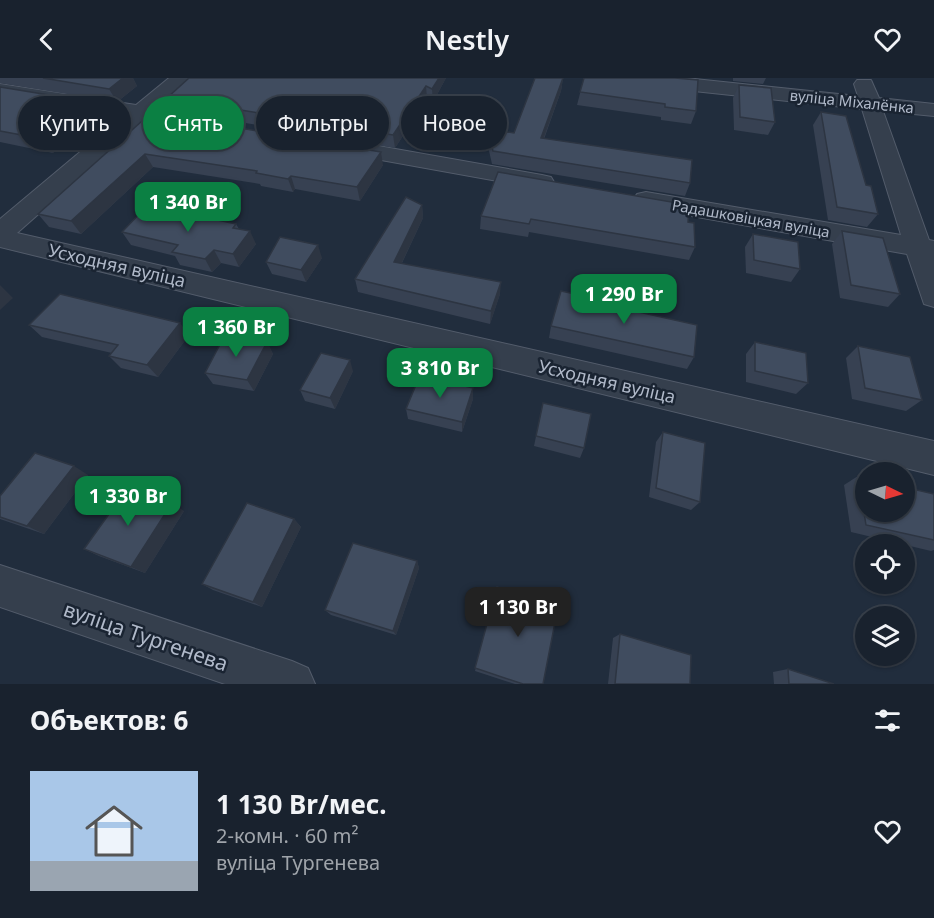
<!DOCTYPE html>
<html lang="ru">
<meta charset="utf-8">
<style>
:root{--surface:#19222e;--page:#222a36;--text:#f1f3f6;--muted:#9fa4aa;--line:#373f4a;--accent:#0b8043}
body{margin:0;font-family:"Noto Sans",sans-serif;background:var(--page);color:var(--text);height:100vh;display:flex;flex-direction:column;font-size:22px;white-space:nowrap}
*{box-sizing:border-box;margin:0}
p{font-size:20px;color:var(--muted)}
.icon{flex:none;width:33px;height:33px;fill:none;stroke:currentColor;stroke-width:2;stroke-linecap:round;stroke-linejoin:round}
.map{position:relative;height:606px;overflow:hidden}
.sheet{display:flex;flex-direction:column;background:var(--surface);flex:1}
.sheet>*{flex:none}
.hud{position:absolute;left:18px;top:18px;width:600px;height:54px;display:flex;gap:12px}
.needle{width:39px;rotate:95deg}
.tools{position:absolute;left:855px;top:384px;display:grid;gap:12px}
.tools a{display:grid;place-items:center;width:60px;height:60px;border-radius:50%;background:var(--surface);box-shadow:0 2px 4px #0004,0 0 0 2px var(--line);font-size:30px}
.price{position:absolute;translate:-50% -51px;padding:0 14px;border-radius:12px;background:var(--accent);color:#fff;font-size:20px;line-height:39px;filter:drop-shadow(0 2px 3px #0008)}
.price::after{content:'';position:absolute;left:50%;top:36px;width:18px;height:14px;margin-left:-9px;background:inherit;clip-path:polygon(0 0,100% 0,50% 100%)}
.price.current{background:#222;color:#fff}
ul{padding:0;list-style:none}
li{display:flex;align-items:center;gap:18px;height:150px;padding:0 30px}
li+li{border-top:2px solid var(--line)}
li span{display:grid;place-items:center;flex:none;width:168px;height:120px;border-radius:0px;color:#555}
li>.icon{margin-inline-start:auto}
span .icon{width:72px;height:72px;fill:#fffc;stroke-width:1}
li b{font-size:26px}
h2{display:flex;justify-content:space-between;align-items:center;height:72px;padding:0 30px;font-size:26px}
.tag{padding:0 21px;border-radius:27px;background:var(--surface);box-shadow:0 2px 4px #0004,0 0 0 2px var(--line);font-size:21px;line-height:54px}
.tag.current{background:var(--accent);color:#fff}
header{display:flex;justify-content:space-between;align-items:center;height:78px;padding:0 30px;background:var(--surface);font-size:27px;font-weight:600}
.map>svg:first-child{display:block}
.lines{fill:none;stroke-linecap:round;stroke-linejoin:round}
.minor-casing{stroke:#535c6b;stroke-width:2}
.minor{fill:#353f4d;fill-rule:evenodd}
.wall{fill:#374152}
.shaded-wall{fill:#2d3542}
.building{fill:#404c5f;stroke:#2d3542;stroke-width:1.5}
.labels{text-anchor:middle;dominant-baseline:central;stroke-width:5;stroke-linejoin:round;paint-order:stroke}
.far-street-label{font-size:15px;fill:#b0b9c9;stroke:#1a2432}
.street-label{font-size:18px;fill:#b0b9c9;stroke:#1a2432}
.near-street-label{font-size:21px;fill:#b0b9c9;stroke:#1a2432}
</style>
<header><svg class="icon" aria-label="back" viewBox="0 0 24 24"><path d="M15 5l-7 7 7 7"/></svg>Nestly<svg class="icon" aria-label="heart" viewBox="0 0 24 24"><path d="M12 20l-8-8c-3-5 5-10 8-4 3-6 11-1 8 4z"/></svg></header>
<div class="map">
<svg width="934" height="606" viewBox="0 0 934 606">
<rect width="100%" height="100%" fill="#212d3d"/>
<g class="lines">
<defs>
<g id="minor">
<polygon points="169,0 191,0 158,31 201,38 204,43 201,48 193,49 145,42 17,155 934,363 934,397 0,169 0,141 123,38 0,18 0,6 136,27"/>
<polygon points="618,0 685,0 858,18 854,6 857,2 871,2 879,20 934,26 934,38 883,33 929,162 934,163 934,229 924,226 907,176 646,130 637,128 633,122 637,116 646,114 901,157 862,31 628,6 621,4"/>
<polygon points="339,61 542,97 551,99 554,104 551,109 542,111 331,73 328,68 331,63"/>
<polygon points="0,487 292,583 308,590 315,606 225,606 0,529"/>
</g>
</defs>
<!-- minor casing -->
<use href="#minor" class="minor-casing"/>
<!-- minor -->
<use href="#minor" class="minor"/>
</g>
<!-- wall -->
<g class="wall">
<polygon points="0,0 133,0 137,8 117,24 0,5"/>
<polygon points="446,0 433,24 427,21 395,70 174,33 167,20"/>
<polygon points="563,0 561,13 544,61 690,105 685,118 492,86 487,64 487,51 514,55"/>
<polygon points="584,0 696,33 691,46 661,42 661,39 577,27"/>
<polygon points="733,0 766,0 763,6 733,3"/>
<polygon points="739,7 775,44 768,57 734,52 733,20"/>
<polygon points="0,9 92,24 99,37 53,75 0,64"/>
<polygon points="821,34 866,107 878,136 867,149 828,142 813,47"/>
<polygon points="151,35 383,87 360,123 295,111 293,114 261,108 260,106 153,89 81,156 49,149 38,136"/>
<polygon points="422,127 423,140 402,185 500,216 490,246 358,214 355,201"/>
<polygon points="481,138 688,144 695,169 689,182 529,154 528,159 480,151"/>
<polygon points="202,142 236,146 239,151 256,166 239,189 221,185 212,194 180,187 175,178 131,167 122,154"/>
<polygon points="842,153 900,216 888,229 840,220 832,166"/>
<polygon points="753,156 800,191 791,204 746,195 745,169"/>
<polygon points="322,180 306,204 272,196 266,184"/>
<polygon points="607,227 694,279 687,291 549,260 551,248"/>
<polygon points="29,247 189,257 158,299 121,290 109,278 112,275 42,259"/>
<polygon points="267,264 273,276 254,313 213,306 205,295"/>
<polygon points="755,264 808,305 796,316 746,304 746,276"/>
<polygon points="858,268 922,322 906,333 852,321 846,280"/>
<polygon points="353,293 335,331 305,323 300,312"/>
<polygon points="473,321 462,354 408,341 406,331"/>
<polygon points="543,325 584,370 580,380 534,368"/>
<polygon points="663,354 700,424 691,432 649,419 656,364"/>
<polygon points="88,397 44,456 0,441 0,418"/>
<polygon points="858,398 934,416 934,472 931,473 851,454 844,407"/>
<polygon points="184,433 145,495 99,478 84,471"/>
<polygon points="294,441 301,449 262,529 213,512 202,506"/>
<polygon points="417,483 419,490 396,557 331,537 325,532"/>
<polygon points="497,509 543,606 515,606 475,593"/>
<polygon points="620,556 690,606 608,606 613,560"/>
<polygon points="788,591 834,606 774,606 773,594"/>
</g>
<!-- shaded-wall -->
<g class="shaded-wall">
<polygon points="123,0 133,0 137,8 117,24 109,11"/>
<polygon points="439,0 446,0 433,24 432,11"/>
<polygon points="563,0 561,13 539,73 541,60"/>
<polygon points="426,8 427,21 395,70 393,57"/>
<polygon points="92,24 99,37 53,75 43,61"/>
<polygon points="381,74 383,87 360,123 357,109"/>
<polygon points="145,76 153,89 81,156 71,143"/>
<polygon points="291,98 295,111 293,114 288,101"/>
<polygon points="422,127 423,140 396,197 394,184"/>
<polygon points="250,153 256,166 239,189 233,176"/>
<polygon points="318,167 322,180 306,204 301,192"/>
<polygon points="214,172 221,185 212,194 205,181"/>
<polygon points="501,204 500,216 490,246 491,233"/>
<polygon points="0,207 13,220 0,232"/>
<polygon points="180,245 189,257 158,299 147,287"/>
<polygon points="267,264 273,276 254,313 247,302"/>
<polygon points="350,282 353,293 335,331 330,320"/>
<polygon points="473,310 473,321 462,354 462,344"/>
<polygon points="74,388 88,397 44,456 27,448"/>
<polygon points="172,425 184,433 145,495 131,489"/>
<polygon points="294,441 301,449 262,529 253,524"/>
<polygon points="417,483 419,490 396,557 393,553"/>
</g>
<!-- building -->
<g class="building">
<polygon points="43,0 123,0 109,11"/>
<polygon points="189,0 439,0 432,11 426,8 393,57 167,20"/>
<polygon points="535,0 563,0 541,60 692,82 690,105 493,73 487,51 514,55"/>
<polygon points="584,0 675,0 698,2 696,33 665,29 665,26 580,14"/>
<polygon points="739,7 771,10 775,44 740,39"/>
<polygon points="0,9 92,24 43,61 0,53"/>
<polygon points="821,34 846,38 866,107 871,108 878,136 837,129"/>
<polygon points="151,35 381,74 357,109 291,98 288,101 256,95 257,93 145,76 71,143 38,136"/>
<polygon points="498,94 689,127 688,144 694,145 695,169 531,141 529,146 481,138"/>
<polygon points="406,119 422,127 394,184 501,204 491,233 355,201"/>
<polygon points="146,129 202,142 204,139 236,146 233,150 250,153 233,176 214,172 205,181 172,174 178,167 122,154"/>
<polygon points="842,153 883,160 900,216 851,207"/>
<polygon points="753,156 798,164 800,191 754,182"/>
<polygon points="280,159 318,167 301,192 266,184"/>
<polygon points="561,213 608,223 607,227 697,247 694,279 551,248"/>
<polygon points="60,216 180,245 147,287 109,278 118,267 29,247"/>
<polygon points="225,257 267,264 247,302 205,295"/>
<polygon points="755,264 806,275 808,305 755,293"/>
<polygon points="858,268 910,279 922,322 865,310"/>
<polygon points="321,275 350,282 330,320 300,312"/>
<polygon points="420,297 473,310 462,344 406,331"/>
<polygon points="543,325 591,336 584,370 536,358"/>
<polygon points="663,354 705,365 700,424 656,410"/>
<polygon points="35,375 74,388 27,448 0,439 0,418"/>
<polygon points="858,398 866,400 866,434 904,434 904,409 934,416 934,462 866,447"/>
<polygon points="127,411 172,425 131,489 84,471"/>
<polygon points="247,425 294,441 253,524 202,506"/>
<polygon points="353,465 417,483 393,553 325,532"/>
<polygon points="497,509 558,529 543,606 523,606 475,590"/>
<polygon points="620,556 691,577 690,606 615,606"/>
<polygon points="788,591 834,606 789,606"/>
</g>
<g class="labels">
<!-- far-street labels -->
<g class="far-street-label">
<text transform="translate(852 23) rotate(6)">вуліца Міхалёнка</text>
<text transform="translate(751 140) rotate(10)">Радашковіцкая вуліца</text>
</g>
<!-- street labels -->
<g class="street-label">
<text transform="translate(117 187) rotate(13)">Усходняя вуліца</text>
<text transform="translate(607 303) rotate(13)">Усходняя вуліца</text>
</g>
<!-- near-street labels -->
<g class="near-street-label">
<text transform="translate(146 558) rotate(19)">вуліца Тургенева</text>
</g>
</g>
</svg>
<div class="tools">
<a><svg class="needle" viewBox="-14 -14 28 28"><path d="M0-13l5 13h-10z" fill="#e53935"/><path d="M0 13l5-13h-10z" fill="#9fa4aa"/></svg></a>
<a><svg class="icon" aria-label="locate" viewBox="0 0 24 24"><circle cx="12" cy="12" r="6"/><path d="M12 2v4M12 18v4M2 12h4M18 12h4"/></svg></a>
<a><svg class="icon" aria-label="layers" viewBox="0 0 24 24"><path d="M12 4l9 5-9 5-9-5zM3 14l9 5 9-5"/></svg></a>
</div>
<b class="price" style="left:188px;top:155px">1 340 Br</b>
<b class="price" style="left:624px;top:247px">1 290 Br</b>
<b class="price" style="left:236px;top:280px">1 360 Br</b>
<b class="price" style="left:440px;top:321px">3 810 Br</b>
<b class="price" style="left:128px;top:449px">1 330 Br</b>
<b class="price current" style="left:518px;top:560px">1 130 Br</b>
<div class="hud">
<a class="tag">Купить</a>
<a class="tag current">Снять</a>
<a class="tag">Фильтры</a>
<a class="tag">Новое</a>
</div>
</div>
<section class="sheet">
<h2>Объектов: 6<svg class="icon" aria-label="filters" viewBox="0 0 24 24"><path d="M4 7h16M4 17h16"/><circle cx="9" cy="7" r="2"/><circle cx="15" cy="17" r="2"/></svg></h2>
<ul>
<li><span style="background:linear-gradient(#a9c7e8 75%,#9aa5b1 0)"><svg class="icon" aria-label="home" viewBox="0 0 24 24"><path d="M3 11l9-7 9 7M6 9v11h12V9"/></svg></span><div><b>1 130 Br/мес.</b><p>2-комн. · 60 m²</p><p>вуліца Тургенева</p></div><svg class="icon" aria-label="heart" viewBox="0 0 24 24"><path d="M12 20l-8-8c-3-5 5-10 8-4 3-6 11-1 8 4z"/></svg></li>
</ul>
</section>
